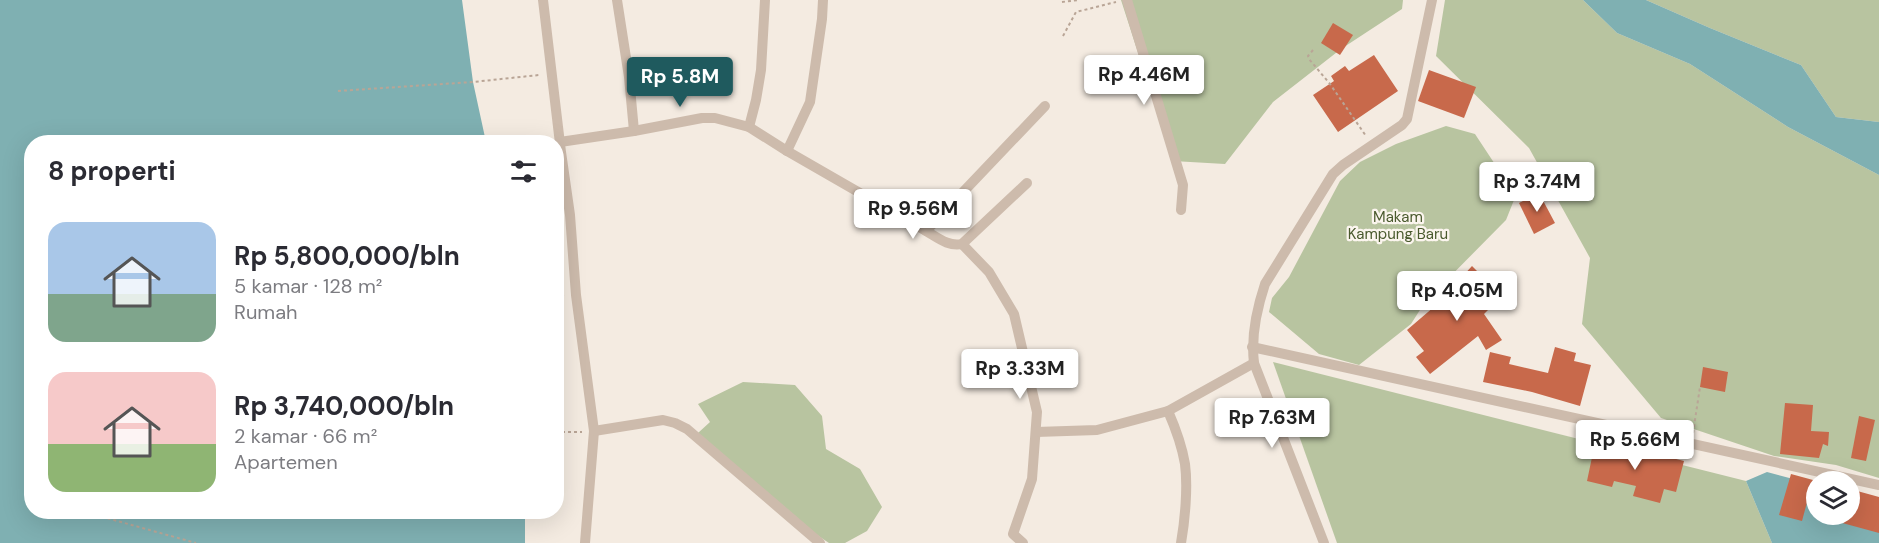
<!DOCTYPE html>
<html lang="id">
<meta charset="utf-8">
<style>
:root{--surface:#fff;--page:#f7f7f7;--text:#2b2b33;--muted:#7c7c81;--accent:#1f5a5e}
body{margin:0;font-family:"DM Sans",sans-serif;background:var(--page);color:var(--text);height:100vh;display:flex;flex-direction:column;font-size:22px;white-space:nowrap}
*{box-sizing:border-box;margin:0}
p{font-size:20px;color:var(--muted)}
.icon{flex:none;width:33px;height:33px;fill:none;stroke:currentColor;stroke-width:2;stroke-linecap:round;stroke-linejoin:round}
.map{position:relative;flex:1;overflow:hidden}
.drawer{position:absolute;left:24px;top:135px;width:540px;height:384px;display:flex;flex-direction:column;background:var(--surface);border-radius:24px;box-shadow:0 6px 24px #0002}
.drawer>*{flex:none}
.tools{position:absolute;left:1806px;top:471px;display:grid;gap:12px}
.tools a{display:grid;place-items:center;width:54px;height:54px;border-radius:50%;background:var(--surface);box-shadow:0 6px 24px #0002;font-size:30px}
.price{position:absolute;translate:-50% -51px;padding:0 14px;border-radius:6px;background:#fff;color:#222;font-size:20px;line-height:39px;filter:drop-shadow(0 2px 3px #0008)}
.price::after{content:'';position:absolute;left:50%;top:36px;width:18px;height:14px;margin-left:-9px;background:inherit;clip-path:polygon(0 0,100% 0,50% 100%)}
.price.on{background:var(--accent);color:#fff}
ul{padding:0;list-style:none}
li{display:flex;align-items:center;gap:18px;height:150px;padding:0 24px}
li span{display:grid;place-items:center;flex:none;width:168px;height:120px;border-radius:18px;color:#555}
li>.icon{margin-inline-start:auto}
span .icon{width:72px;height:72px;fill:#fffc;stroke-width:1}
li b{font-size:26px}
h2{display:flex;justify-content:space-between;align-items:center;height:72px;padding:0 24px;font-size:26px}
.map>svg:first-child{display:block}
.green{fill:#b8c4a0}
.water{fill:#7fb0b2}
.building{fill:#c8694b}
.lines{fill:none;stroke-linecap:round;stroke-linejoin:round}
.path{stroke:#b9a596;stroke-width:2;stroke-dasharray:3 3;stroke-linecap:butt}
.minor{stroke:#cdbbac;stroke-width:10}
.labels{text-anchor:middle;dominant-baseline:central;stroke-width:4.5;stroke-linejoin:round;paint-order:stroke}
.park-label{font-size:15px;fill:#4a5a2e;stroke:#fbf5ee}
</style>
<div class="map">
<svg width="1879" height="543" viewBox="0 0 1879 543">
<rect width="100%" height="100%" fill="#f4ebe1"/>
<!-- green -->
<g class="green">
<polygon points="1121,0 1403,0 1402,9 1341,49 1273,102 1225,164 1173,161"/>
<polygon points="1445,0 1583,0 1617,33 1690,64 1788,127 1879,175 1879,478 1836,465 1774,456 1661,418 1582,324 1590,258 1529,148 1436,56"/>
<polygon points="1646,0 1879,0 1879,122 1836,117 1801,65 1710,28"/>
<polygon points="1446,126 1475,134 1508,184 1514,200 1506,220 1425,302 1411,324 1359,365 1319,354 1269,312 1272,298 1289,277 1340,181 1360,162 1396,144"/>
<polygon points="1273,362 1746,481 1772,543 1337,543"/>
<polygon points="743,382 795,385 822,416 826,449 860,469 882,507 867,531 845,543 829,543 814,533 698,433 710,422 698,404"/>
</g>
<!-- water -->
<g class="water">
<polygon points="0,0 462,0 473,82 486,142 32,142 32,512 525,512 525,543 0,543"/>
<polygon points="1583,0 1646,0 1710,28 1801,65 1836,117 1879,122 1879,175 1788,127 1690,64 1617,33"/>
<polygon points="1767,472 1816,485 1816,514 1850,514 1850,493 1879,500 1879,543 1772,543 1746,481"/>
</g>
<!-- building -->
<g class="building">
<polygon points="1333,23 1353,35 1340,55 1321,43"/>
<polygon points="1374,55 1398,91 1338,132 1313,95 1334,81 1331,76 1345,66 1349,71"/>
<polygon points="1429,70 1476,87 1464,118 1418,101"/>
<polygon points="1539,193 1555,223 1534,234 1519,203"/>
<polygon points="1472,266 1502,296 1484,314 1502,340 1486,350 1478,336 1430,374 1416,357 1424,351 1407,330 1463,282 1460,279"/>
<polygon points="1555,347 1576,353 1574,361 1591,365 1580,406 1532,392 1483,382 1490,352 1511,357 1509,364 1548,373"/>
<polygon points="1703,367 1728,372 1725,392 1700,387"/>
<polygon points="1785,403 1813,405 1811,431 1829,432 1828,446 1823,444 1819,458 1780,454"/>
<polygon points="1859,416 1875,420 1866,461 1851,458"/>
<polygon points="1595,443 1644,454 1645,451 1684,461 1676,492 1664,489 1660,503 1633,496 1636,486 1614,481 1612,487 1587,481"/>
<polygon points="1791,474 1813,480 1802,521 1779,515"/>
<polygon points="1850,489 1879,497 1879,533 1824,518 1825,514 1850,514"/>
</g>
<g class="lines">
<!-- path -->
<g class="path">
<polyline points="1062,2 1078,0"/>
<polyline points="1063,36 1076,12 1116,2"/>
<polyline points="1313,50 1308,56 1309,59 1330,84 1366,136"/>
<polyline points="338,91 473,82 539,75"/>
<polyline points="556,296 564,295"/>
<polyline points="556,432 582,432"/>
<polyline points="1693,433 1700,387"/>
<polyline points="96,515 196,543"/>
</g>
<!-- minor -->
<g class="minor">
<polyline points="543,0 561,152 570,215 576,295 594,431 585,543"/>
<polyline points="617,0 629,77 634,131"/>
<polyline points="1127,0 1183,185 1181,210"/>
<polyline points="749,127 756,100 761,70 765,0"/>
<path d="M560 142 634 131 702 118H715L749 127 787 151 926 231C938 238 949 247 962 244L1027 183"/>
<polyline points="787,151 810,102 822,19 823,0"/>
<polyline points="926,231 1045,106"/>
<polyline points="962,244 989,272 1014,314 1037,412 1032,479 1013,534 1023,543"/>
<polyline points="1252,347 1879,485"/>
<path d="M1168 411C1175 427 1182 446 1185 464 1188 487 1185 520 1181 543"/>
<polyline points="594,431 663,420 675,423 687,429 820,543"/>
<polyline points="1036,432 1097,430 1168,411 1254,363"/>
<path d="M1324 543 1254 363C1251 338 1257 308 1265 284L1333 174 1343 165 1402 125 1407 119 1432 0"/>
</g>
</g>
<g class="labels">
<!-- park labels -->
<g class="park-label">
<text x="1398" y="217">Makam<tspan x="1398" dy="17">Kampung Baru</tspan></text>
</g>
</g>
</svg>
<div class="tools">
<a><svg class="icon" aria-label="layers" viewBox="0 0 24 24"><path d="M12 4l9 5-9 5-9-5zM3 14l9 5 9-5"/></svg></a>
</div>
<b class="price" style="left:1144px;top:106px">Rp 4.46M</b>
<b class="price on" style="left:680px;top:108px">Rp 5.8M</b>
<b class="price" style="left:1537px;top:213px">Rp 3.74M</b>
<b class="price" style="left:913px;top:240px">Rp 9.56M</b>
<b class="price" style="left:1457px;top:322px">Rp 4.05M</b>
<b class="price" style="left:1020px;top:400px">Rp 3.33M</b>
<b class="price" style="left:1272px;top:449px">Rp 7.63M</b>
<b class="price" style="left:1635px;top:471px">Rp 5.66M</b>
<section class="drawer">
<h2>8 properti<svg class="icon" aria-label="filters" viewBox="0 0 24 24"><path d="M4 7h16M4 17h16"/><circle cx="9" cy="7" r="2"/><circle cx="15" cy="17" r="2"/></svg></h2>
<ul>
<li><span style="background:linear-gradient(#a9c7e8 60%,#7fa58c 0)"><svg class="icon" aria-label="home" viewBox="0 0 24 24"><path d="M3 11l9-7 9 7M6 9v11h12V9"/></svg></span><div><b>Rp 5,800,000/bln</b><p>5 kamar · 128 m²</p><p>Rumah</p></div></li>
<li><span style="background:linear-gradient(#f6c9c9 60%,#8fb573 0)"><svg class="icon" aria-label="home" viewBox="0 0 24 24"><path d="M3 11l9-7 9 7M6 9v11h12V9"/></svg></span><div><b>Rp 3,740,000/bln</b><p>2 kamar · 66 m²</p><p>Apartemen</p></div></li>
</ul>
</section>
</div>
